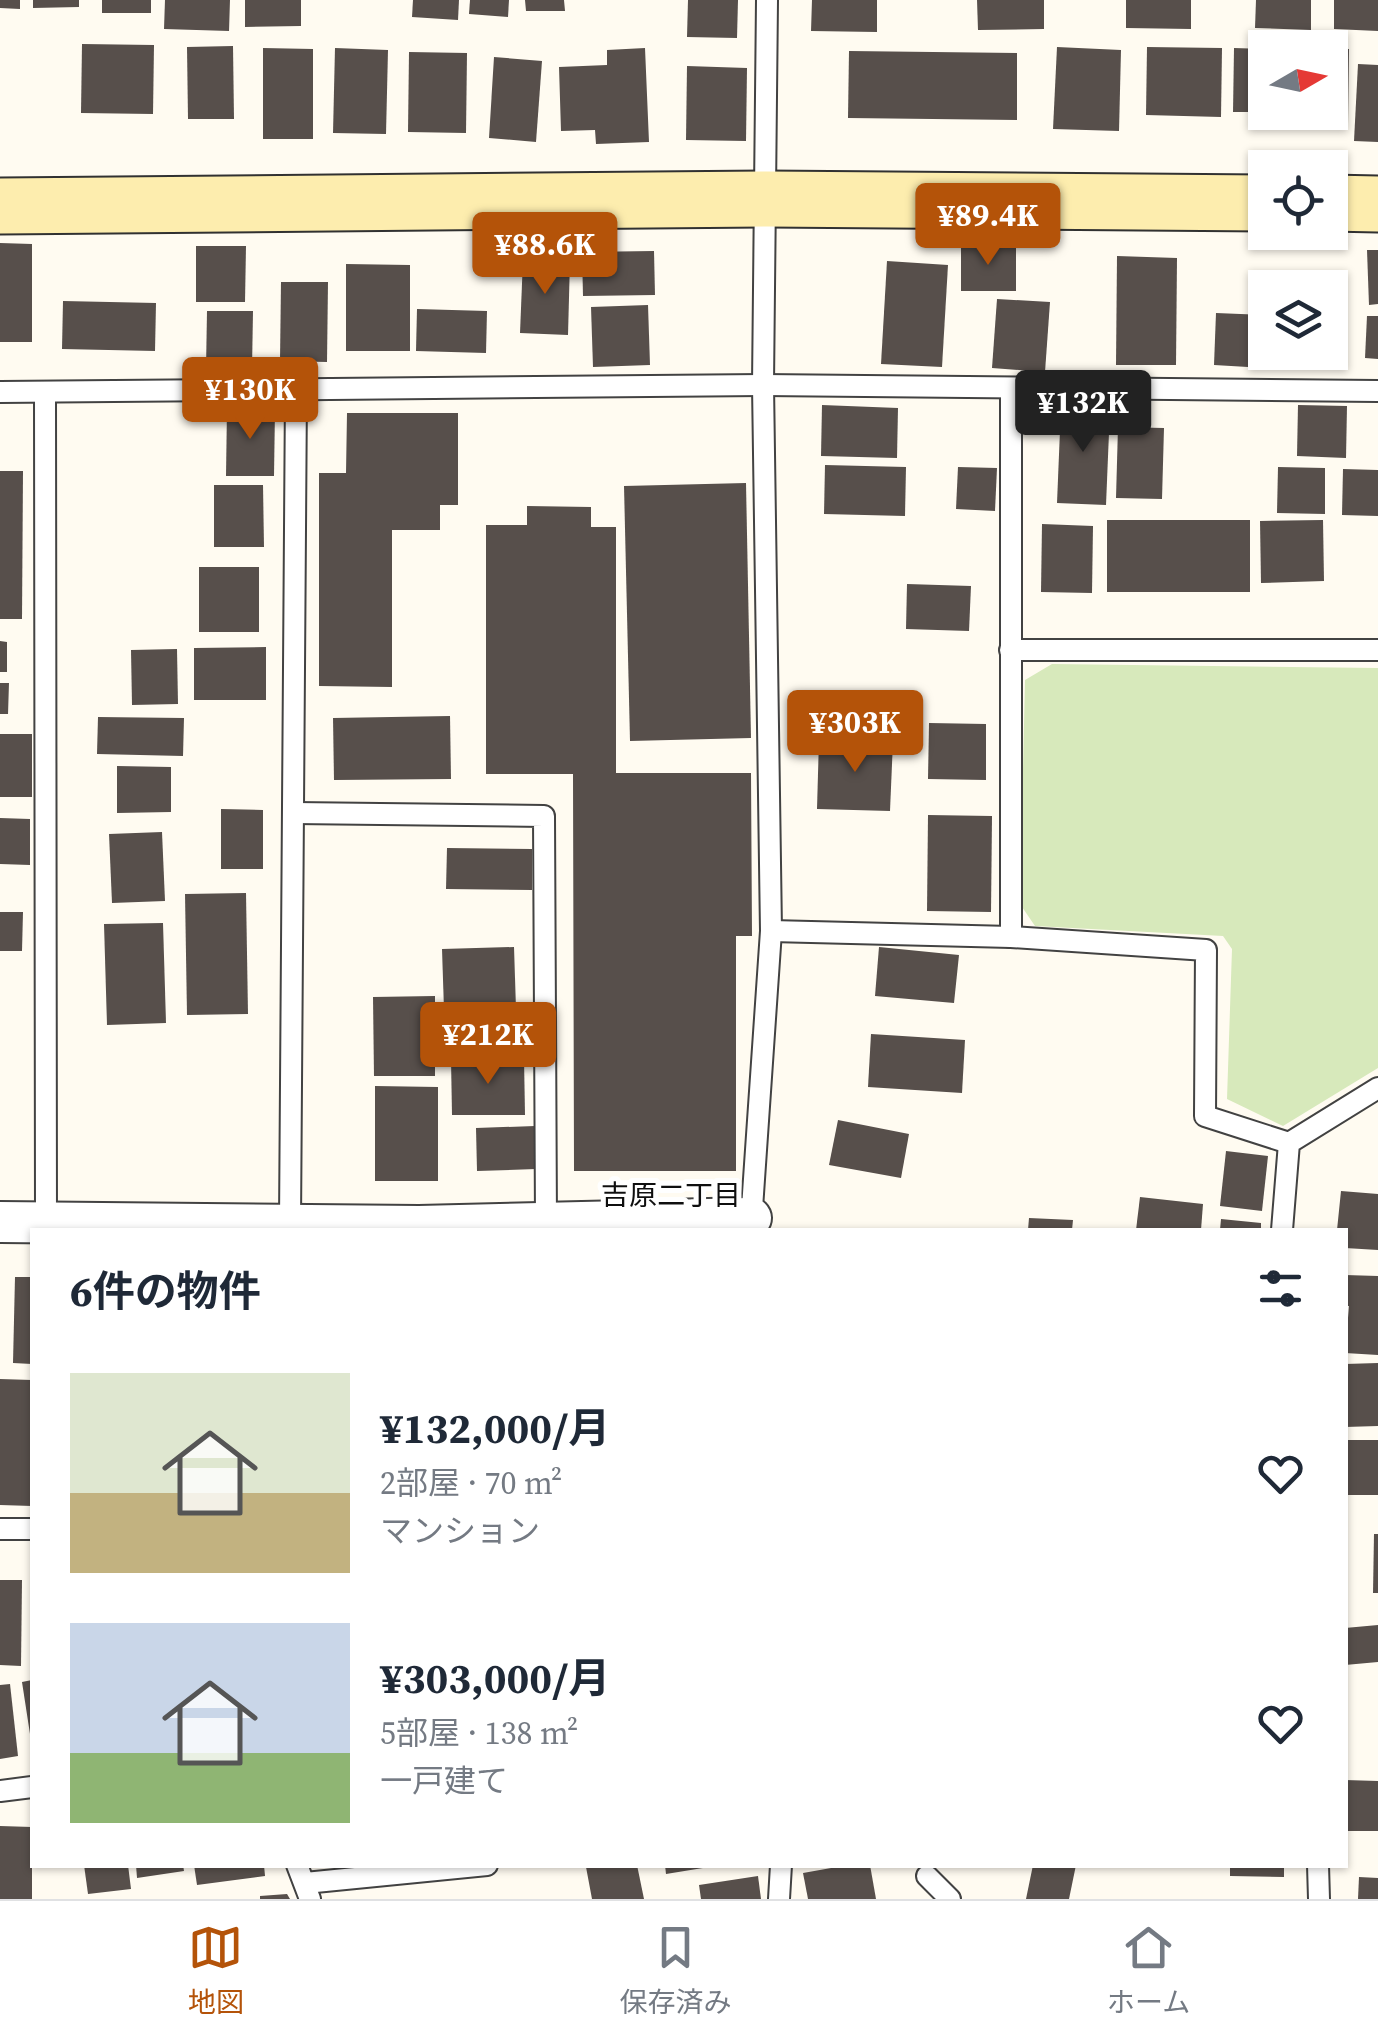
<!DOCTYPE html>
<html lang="ja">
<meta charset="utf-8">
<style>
:root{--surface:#fff;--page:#f6f6f7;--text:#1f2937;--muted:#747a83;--line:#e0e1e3;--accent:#b45309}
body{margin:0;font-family:"Source Serif 4","Noto Sans JP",serif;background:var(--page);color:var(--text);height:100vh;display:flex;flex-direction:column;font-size:38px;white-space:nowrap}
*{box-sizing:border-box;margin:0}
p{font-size:32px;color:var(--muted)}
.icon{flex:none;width:55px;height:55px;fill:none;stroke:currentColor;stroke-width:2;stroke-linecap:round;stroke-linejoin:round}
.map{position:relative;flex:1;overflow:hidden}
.drawer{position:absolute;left:30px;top:1228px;width:1318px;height:640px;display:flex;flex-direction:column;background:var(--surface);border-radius:0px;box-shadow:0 2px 8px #0004}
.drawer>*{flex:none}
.needle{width:65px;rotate:81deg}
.fabs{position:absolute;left:1248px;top:30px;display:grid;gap:20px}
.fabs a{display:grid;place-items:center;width:100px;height:100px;border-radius:0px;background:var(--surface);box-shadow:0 2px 8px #0004;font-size:50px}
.price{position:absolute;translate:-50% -85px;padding:0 22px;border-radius:10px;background:var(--accent);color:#fff;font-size:32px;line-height:65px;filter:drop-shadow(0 2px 5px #0008)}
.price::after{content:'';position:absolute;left:50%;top:60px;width:30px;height:22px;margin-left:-15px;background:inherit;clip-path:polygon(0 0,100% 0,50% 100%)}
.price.active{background:#222;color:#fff}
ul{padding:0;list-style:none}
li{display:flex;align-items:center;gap:30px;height:250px;padding:0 40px}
li span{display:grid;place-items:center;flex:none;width:280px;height:200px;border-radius:0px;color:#555}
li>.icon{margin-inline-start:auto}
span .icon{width:120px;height:120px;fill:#fffc;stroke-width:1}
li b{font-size:42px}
h2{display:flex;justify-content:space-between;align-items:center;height:120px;padding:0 40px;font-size:42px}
.menu{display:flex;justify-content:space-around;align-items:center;height:140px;border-top:2px solid var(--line);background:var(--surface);font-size:28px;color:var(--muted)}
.menu a{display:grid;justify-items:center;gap:5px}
.menu .active{color:var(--accent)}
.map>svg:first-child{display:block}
.green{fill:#d7e9bb}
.building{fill:#574f4b}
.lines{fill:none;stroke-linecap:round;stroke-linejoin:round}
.lane-casing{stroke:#424242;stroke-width:24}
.street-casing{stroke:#424242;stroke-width:44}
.secondary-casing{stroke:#313131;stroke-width:59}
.lane{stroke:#fff;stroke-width:20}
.street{stroke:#fff;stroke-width:40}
.secondary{stroke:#fdedae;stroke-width:55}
.labels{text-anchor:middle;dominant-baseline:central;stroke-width:10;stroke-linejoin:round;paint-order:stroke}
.neighbourhood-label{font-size:28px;fill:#0f0f0f;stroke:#fff}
</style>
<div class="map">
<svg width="1378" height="1899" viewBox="0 0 1378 1899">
<rect width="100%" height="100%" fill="#fffbf1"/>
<!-- green -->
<polygon class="green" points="1052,664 1378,668 1378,1068 1283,1126 1227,1099 1232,949 1223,936 1035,926 1020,904 1025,680"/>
<!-- building -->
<g class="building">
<polygon points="0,0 20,0 20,9 0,8"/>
<polygon points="33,0 79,0 79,7 33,8"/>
<rect x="102" y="0" width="49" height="13"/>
<polygon points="165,0 230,0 229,31 164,29"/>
<polygon points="245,0 301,0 301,26 245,27"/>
<polygon points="413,0 459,0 458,20 412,17"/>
<polygon points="470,0 509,0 508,17 469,14"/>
<polygon points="525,0 564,0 565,11 526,11"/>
<polygon points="688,0 738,0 737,38 687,37"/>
<polygon points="812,0 877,0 877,32 811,31"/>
<polygon points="977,0 1044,0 1044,29 978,30"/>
<polygon points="1126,0 1191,0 1191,29 1126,28"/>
<polygon points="1256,0 1311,0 1311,30 1255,28"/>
<polygon points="1334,0 1378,0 1378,31 1334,29"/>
<polygon points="82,44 154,45 153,114 81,113"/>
<polygon points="233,46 234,119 188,119 187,47"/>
<polygon points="1057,47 1121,50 1119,131 1053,129"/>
<polygon points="1147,47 1222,48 1221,117 1146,115"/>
<polygon points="263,48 313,49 313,139 263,139"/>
<polygon points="335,48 388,50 386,134 333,133"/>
<polygon points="645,48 649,142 596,144 595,130 561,131 559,67 607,65 607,50"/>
<polygon points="1234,48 1265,49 1265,112 1233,112"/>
<polygon points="1330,48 1349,49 1348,124 1294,123 1295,112 1330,112"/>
<polygon points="849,51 1017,53 1017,120 848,118"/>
<polygon points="409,52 467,53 466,133 408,132"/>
<polygon points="494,57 542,61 536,142 489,138"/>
<polygon points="1358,64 1378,65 1378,142 1354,141"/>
<polygon points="687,66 747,68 746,141 686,140"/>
<polygon points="0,243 32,244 32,342 0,342"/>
<rect x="961" y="245" width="55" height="46"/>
<polygon points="196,246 246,246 245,302 196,302"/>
<polygon points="1367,250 1378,250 1378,304 1369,305"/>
<polygon points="654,251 655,295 583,296 582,252"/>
<polygon points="1117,256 1177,258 1176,365 1116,365"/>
<polygon points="523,259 570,260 568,335 520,333"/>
<polygon points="887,261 948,265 942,367 881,364"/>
<polygon points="346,264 410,265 410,351 346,351"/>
<polygon points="1290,279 1346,284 1340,368 1284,363 1284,352 1330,352 1330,288 1289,288"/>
<polygon points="281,282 328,282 327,362 280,361"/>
<polygon points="997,299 1050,302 1045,372 992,368"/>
<polygon points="63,301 156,303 155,351 62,349"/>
<polygon points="648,305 650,365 593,367 591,307"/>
<polygon points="417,309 487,311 486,353 416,351"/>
<polygon points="207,311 253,311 252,369 206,369"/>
<polygon points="1216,313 1265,315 1265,368 1214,365"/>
<polygon points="1367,316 1378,316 1378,359 1365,358"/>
<polygon points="822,405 898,408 897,458 821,456"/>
<polygon points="1298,405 1347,406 1346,458 1297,456"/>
<polygon points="1061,406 1110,408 1106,505 1057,503"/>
<polygon points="227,408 275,409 274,476 226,476"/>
<polygon points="347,413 458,413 458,505 440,505 440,530 392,530 392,687 319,686 319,473 346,473"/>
<polygon points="1118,427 1164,428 1162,499 1116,498"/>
<polygon points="825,465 906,467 905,516 824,514"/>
<polygon points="958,467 997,468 995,511 956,509"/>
<polygon points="1278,467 1325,468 1325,514 1277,513"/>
<polygon points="1343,469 1378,470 1378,516 1342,515"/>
<polygon points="0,471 23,471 22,619 0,619"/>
<polygon points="746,483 751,738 630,741 624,486"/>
<polygon points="214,485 263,485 264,547 214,547"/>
<polygon points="527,506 591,507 591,527 616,527 616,773 751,773 752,936 736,936 736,1171 574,1171 573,774 486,774 486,525 527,525"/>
<rect x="1107" y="520" width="143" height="72"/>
<polygon points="1323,520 1324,581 1261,583 1260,521"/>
<polygon points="1042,524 1093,526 1092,593 1041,592"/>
<rect x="199" y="567" width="60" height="65"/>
<polygon points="907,584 971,586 969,631 906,629"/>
<polygon points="0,641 7,642 7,672 0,672"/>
<polygon points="266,647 266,700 194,700 194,648"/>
<polygon points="177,649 178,704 132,705 131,650"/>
<polygon points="0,683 9,683 8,714 0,714"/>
<polygon points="450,716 451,779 334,780 333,718"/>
<polygon points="98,717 184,718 183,756 97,754"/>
<polygon points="929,723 986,724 986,780 928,779"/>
<rect x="0" y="734" width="32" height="63"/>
<polygon points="819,739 893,741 890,811 817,809"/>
<polygon points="117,766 171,767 171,812 117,813"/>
<polygon points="221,809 263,810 263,869 221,869"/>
<polygon points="928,815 992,816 991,912 927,911"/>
<polygon points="0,818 30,819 30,865 0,864"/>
<polygon points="162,832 165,901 112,903 109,834"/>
<polygon points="447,848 532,849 532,890 446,889"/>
<polygon points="246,893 248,1014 187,1015 185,894"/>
<polygon points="0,912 23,912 22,951 0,951"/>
<polygon points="163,923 166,1023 107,1025 104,924"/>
<polygon points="514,947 516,1009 444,1010 442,949"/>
<polygon points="879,947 959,955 954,1003 875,996"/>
<polygon points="435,996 435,1076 374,1076 373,997"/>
<polygon points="871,1034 965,1040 962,1093 868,1087"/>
<polygon points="524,1058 525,1115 452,1115 451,1059"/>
<polygon points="375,1086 438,1087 438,1181 375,1181"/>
<polygon points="838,1120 909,1134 901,1178 829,1165"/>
<polygon points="535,1126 536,1169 477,1171 476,1128"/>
<polygon points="1226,1151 1268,1156 1262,1211 1220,1206"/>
<polygon points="1341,1191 1378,1194 1378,1250 1345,1248 1345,1230 1337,1230"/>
<polygon points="1140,1197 1203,1204 1201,1230 1136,1230"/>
<polygon points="1029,1218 1073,1220 1072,1230 1028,1230"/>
<polygon points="1221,1219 1261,1223 1261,1230 1220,1230"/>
<polygon points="1345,1275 1378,1276 1378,1355 1345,1353 1349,1306 1345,1306"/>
<polygon points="15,1277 32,1277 32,1364 13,1363"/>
<polygon points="1378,1363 1378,1426 1345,1427 1345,1364"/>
<polygon points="0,1379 32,1380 32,1506 0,1505"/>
<polygon points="1345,1440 1378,1440 1378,1495 1347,1495"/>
<polygon points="1374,1534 1378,1534 1378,1593 1373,1593"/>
<polygon points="0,1580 22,1580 21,1666 0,1665"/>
<polygon points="1378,1625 1378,1662 1345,1665 1345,1628"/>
<polygon points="32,1680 32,1734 30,1734 22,1682"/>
<polygon points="10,1684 18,1756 0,1759 0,1685"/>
<polygon points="1345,1780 1378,1781 1378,1831 1345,1831"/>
<polygon points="0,1826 32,1827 32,1899 0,1899"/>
<polygon points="84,1865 128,1865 131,1889 88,1894"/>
<polygon points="136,1865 183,1865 184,1871 137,1878"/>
<polygon points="194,1865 264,1865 265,1876 197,1885"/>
<polygon points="597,1865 637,1865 644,1899 592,1899 586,1867"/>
<polygon points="665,1865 709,1865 709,1867 666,1874"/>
<polygon points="848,1865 870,1865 876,1899 808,1899 803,1873"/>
<polygon points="1033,1865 1076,1865 1069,1899 1026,1899"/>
<polygon points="1230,1865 1284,1865 1284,1877 1230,1876"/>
<polygon points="758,1876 761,1899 701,1899 699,1885"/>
<polygon points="1359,1877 1378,1878 1378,1899 1358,1899"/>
<polygon points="287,1894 290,1899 260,1899 260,1896"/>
</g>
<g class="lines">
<defs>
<g id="lane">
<polyline points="1011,390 1011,937"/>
<polyline points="0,392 763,385 1378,391"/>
<polyline points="45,392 46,1222"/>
<polyline points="1010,650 1378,650"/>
<polyline points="294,813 544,816 546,1222"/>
<polyline points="771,931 1011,937 1206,950 1205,1116 1289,1143"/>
<polyline points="290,1223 296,390"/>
<polyline points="751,1223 771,931 763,385 767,0"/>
<polyline points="1282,1230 1289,1143 1378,1088"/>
<polyline points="0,1529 32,1529"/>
<polyline points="0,1791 32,1787"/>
<polyline points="297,1865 310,1899"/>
<polyline points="1318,1865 1319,1899"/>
<polyline points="927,1876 950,1899"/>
<polyline points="305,1883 487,1865"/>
<polyline points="779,1899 781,1865"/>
</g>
<polyline id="street" points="0,1222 419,1226 751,1218"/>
<g id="secondary">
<polyline points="1330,203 1378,204"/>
<polyline points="0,206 767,199 1265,203"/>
</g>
</defs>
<!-- lane casing -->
<use href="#lane" class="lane-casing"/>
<!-- street casing -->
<use href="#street" class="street-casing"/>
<!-- secondary casing -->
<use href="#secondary" class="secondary-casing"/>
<!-- lane -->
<use href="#lane" class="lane"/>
<!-- street -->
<use href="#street" class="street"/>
<!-- secondary -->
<use href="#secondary" class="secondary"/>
</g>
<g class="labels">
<!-- neighbourhood labels -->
<g class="neighbourhood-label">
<text x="671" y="1195">吉原二丁目</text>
</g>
</g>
</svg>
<div class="fabs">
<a><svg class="needle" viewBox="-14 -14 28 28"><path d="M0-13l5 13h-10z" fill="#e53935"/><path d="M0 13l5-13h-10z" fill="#747a83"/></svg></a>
<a><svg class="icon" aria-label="locate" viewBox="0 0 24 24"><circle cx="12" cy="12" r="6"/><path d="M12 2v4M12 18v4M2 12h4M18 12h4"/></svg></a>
<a><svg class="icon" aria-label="layers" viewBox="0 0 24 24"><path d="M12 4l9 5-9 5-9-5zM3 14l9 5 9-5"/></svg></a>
</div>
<b class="price" style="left:988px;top:268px">¥89.4K</b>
<b class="price" style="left:545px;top:297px">¥88.6K</b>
<b class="price" style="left:250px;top:442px">¥130K</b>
<b class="price active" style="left:1083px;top:455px">¥132K</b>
<b class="price" style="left:855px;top:775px">¥303K</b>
<b class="price" style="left:488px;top:1087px">¥212K</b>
<section class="drawer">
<h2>6件の物件<svg class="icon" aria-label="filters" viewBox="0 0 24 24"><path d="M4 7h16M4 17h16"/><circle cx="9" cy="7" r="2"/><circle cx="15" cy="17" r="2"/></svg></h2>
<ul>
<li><span style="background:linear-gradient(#dfe7d0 60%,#c2b280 0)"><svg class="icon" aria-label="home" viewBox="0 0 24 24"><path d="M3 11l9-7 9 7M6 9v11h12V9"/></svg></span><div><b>¥132,000/月</b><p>2部屋 · 70 m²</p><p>マンション</p></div><svg class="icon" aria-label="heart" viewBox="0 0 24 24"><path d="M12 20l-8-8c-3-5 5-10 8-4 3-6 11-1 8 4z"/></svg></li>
<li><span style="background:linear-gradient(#c9d6e8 65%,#8fb573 0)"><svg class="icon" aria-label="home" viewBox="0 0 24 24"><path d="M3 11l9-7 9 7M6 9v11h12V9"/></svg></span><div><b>¥303,000/月</b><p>5部屋 · 138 m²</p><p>一戸建て</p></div><svg class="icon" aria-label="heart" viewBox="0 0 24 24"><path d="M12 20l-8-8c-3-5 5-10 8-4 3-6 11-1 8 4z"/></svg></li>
</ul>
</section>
</div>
<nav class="menu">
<a class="active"><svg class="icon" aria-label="map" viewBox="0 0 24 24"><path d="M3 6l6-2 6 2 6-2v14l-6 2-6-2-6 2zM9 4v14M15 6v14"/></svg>地図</a>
<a><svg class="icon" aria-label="saved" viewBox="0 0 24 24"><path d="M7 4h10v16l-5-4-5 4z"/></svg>保存済み</a>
<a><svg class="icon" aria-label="home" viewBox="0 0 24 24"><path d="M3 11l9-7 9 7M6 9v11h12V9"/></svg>ホーム</a>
</nav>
